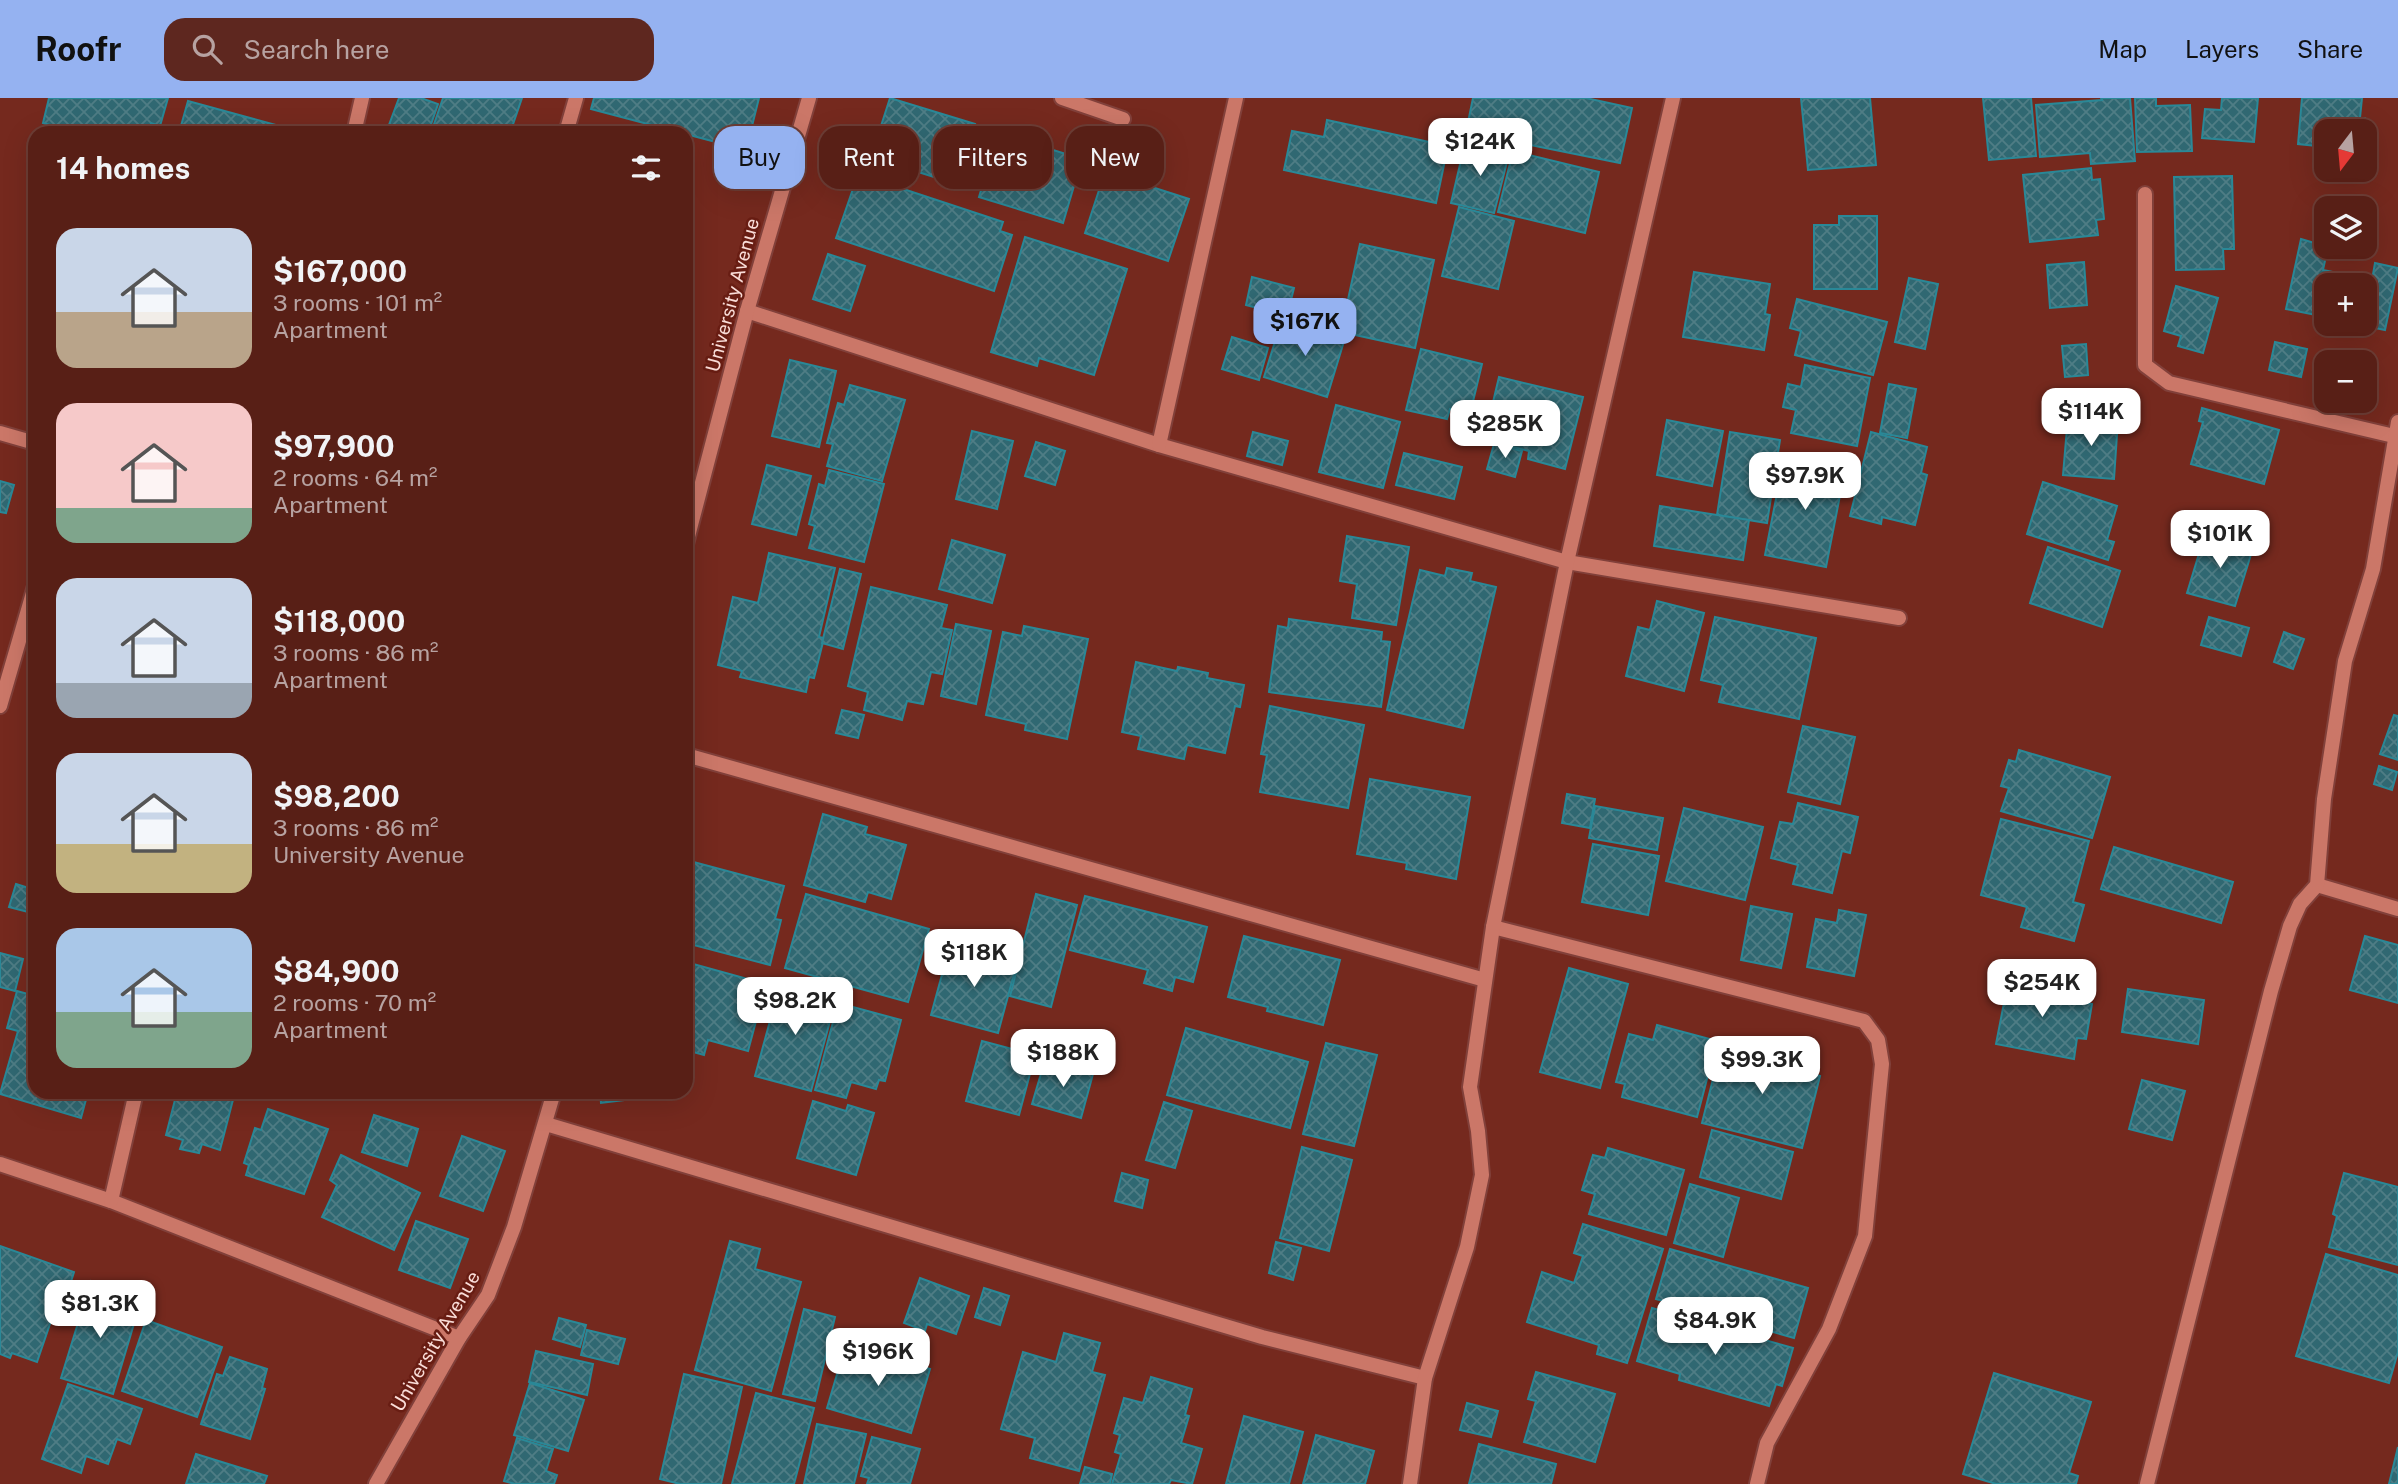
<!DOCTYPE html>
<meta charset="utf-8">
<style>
:root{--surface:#581f16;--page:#5e271f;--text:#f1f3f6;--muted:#b7a2a1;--line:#6d3d35;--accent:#95b2f1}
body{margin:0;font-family:"Public Sans",sans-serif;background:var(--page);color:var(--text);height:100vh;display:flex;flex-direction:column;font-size:26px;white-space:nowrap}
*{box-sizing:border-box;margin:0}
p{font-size:23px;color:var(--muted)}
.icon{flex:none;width:38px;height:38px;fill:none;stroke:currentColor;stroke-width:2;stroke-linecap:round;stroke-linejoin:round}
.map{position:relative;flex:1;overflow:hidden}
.panel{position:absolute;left:28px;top:28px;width:665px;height:973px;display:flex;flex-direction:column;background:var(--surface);border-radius:21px;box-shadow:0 7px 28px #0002,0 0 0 2px var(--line)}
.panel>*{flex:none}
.guide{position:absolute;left:714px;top:28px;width:665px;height:63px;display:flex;gap:14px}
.needle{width:46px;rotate:196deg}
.fabs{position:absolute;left:2314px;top:21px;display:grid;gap:14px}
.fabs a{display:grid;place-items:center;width:63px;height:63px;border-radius:14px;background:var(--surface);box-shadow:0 7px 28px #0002,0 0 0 2px var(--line);font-size:35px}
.price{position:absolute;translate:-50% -60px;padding:0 16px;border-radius:14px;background:#fff;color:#222;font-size:23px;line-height:46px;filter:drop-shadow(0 2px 4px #0008)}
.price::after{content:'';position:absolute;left:50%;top:42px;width:21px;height:16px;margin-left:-10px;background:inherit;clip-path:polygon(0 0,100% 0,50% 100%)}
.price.on{background:var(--accent);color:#111}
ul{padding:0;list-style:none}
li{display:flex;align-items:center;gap:21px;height:175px;padding:0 28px}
li span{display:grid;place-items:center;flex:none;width:196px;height:140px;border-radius:21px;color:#555}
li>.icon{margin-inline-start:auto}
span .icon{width:84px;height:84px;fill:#fffc;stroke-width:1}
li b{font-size:30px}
h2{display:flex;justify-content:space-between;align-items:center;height:84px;padding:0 28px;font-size:30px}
.chip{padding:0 24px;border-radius:21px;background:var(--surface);box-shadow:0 7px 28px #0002,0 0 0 2px var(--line);font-size:24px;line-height:63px}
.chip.on{background:var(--accent);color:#111}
header{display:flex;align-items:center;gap:42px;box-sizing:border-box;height:98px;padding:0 35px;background:var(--accent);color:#111}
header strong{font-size:33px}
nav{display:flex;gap:38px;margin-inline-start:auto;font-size:24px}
.search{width:490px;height:63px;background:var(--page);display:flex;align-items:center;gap:18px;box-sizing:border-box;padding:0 24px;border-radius:21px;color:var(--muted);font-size:26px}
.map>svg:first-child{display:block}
.building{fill:url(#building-cross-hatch);stroke:#2a8897;stroke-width:2}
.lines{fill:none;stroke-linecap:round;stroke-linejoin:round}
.service-casing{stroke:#81403a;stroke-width:18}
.minor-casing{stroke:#81403a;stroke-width:18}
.tertiary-casing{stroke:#81403a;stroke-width:18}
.service{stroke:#cb7768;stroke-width:14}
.minor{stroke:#cb7768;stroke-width:14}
.tertiary{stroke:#cb7768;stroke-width:14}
.labels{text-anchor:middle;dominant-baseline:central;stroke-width:5;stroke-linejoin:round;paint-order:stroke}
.street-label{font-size:19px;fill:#faddd8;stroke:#681d13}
</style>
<header>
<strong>Roofr</strong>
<div class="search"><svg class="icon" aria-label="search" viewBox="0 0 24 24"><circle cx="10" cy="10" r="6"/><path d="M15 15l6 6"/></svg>Search here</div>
<nav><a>Map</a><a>Layers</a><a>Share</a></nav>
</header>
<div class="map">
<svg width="2398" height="1386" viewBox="0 0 2398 1386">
<defs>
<pattern id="building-cross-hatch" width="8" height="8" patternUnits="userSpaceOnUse" patternTransform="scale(1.75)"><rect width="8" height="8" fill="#306872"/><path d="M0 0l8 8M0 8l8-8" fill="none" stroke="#4f7d85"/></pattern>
</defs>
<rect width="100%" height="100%" fill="#75291e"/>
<!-- building -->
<g class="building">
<polygon points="49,0 168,0 160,28 151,25 149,35 78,35 43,25"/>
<polygon points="399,0 421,0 438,6 428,35 386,35"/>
<polygon points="443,0 522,0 510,35 431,35"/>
<polygon points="594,0 759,0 746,52 591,11"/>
<polygon points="890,0 975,26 956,86 871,59"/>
<polygon points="1473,0 1586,0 1632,10 1620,65 1466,34"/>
<polygon points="1801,0 1870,0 1876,67 1808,72"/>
<polygon points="1983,0 2031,0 2036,58 1989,62"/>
<polygon points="2101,0 2130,0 2135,63 2091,66 2090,55 2040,59 2036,7 2102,2"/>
<polygon points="2135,0 2156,0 2156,8 2190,7 2192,53 2137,54"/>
<polygon points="2222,0 2258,0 2254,44 2202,40 2205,11 2221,12"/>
<polygon points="2302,0 2362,0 2360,20 2365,20 2364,34 2326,33 2326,49 2298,46"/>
<polygon points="188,3 294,32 293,35 179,35"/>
<polygon points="1327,22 1448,48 1436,105 1284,72 1292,33 1324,39"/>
<polygon points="998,35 1082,61 1063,125 979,99"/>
<polygon points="1465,45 1509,56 1494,115 1451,105"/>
<polygon points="1513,53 1599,74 1585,135 1498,114"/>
<polygon points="2091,70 2092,82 2100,81 2104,121 2096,122 2098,137 2030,144 2023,77"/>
<polygon points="1105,74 1189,101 1168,163 1085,135"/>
<polygon points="2232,78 2234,151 2223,151 2224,171 2176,172 2174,79"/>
<polygon points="873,81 1003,124 1000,133 1012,137 994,193 836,140 855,85 870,90"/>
<polygon points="1459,109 1514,123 1498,191 1442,178"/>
<polygon points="1839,118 1877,118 1877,191 1814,191 1814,127 1839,127"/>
<polygon points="1025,139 1127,171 1094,277 1039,260 1037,268 991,254"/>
<polygon points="2301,141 2328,149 2323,172 2372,182 2375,165 2398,170 2385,232 2356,226 2364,226 2364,187 2326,187 2326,219 2286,211"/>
<polygon points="1360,146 1434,162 1415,250 1341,234"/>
<polygon points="828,156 865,168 850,213 813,201"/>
<polygon points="2084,164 2087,207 2050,210 2047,167"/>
<polygon points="1694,174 1770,186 1765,216 1770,217 1764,252 1683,239"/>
<polygon points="1252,179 1294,190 1287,218 1246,207"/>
<polygon points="1909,180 1938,186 1925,251 1895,244"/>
<polygon points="2176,188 2218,200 2203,255 2178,248 2181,238 2164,233"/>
<polygon points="1797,201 1887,224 1873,277 1795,257 1801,233 1790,230"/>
<polygon points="1282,221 1345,240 1327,299 1264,279"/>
<polygon points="1232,239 1268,250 1259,282 1222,271"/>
<polygon points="2275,244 2307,251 2301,279 2269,272"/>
<polygon points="2086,246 2088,277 2065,279 2062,248"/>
<polygon points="1421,251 1482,266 1470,316 1450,311 1447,321 1406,312"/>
<polygon points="790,262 836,273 819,349 772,338"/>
<polygon points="1805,267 1870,280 1857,348 1791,335 1796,312 1783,309 1788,286 1801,289"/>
<polygon points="1499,279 1583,299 1565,371 1528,361 1529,353 1484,342"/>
<polygon points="1889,286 1916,291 1907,340 1880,335"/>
<polygon points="850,287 905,302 882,383 827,368 833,346 827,345 838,305 844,307"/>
<polygon points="1336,307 1400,324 1383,390 1319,374"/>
<polygon points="2202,310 2279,332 2264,386 2191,366 2203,324 2199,323"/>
<polygon points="2068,318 2118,322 2114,381 2063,377"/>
<polygon points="1667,322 1723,333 1712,388 1657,377"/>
<polygon points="972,333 1013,343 997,411 956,401"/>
<polygon points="1253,334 1288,343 1282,367 1247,358"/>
<polygon points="1730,334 1780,342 1767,425 1717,417"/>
<polygon points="1871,334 1927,349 1921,375 1927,377 1915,427 1882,419 1881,426 1850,418"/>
<polygon points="1036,344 1065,353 1055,387 1025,378"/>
<polygon points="1494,346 1522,353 1515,379 1487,371"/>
<polygon points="1404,355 1462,369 1454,401 1396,387"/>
<polygon points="1784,360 1845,372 1826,469 1765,457"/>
<polygon points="767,367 811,378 796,437 752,426"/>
<polygon points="829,372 884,386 864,464 809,450 815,428 809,426 819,386 825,388"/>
<polygon points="0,383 14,387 6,415 0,414"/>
<polygon points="2043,384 2117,408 2107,442 2114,444 2108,462 2027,436"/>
<polygon points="1660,408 1749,422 1743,462 1654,448"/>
<polygon points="2205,436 2253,450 2235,508 2187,495"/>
<polygon points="1347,438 1409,449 1396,527 1352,520 1357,486 1340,483"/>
<polygon points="952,442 1005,457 992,505 939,491"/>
<polygon points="2048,449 2120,473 2102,529 2030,505"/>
<polygon points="769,455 835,470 819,539 824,540 814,580 809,579 806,594 740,579 742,573 718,567 733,499 758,505"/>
<polygon points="1447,470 1472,475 1470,483 1496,489 1463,630 1387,612 1420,472 1445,478"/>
<polygon points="840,471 861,476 843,551 822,545"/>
<polygon points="871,489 947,507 941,530 952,532 942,576 931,574 923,606 907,603 902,622 864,612 868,594 848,588"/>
<polygon points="1657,503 1704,515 1684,593 1626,578 1638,529 1650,532"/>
<polygon points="1715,519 1816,540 1799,621 1719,604 1723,587 1701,582"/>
<polygon points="2209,519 2249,530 2241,558 2201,547"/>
<polygon points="1289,521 1382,534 1381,543 1390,544 1381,609 1269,594 1278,528 1288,530"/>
<polygon points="956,526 991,533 976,606 941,598"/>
<polygon points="1024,528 1088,541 1067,641 1025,632 1026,626 986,617 1003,534 1022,538"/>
<polygon points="2284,534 2304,541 2293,571 2274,564"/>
<polygon points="1136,564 1177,573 1178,569 1208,575 1207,580 1244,587 1240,609 1235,608 1225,655 1187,647 1184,661 1138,651 1141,638 1122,634"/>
<polygon points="1270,608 1364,627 1348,710 1260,694 1267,657 1261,656"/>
<polygon points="842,612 864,617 858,640 836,635"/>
<polygon points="2394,617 2398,618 2398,662 2380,656"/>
<polygon points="1803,628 1855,639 1840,706 1788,694"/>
<polygon points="2019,652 2110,679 2092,740 2001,713 2009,690 2001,688 2009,662 2016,664"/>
<polygon points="2379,668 2397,674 2392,692 2374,686"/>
<polygon points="1370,681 1470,699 1456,781 1406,771 1407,765 1357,756"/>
<polygon points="1567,696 1595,701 1590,730 1562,725"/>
<polygon points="1798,705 1858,719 1850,755 1842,753 1832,795 1793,786 1798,767 1771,760 1780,724 1793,726"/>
<polygon points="1595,708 1663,720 1657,752 1589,740"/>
<polygon points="1684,710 1763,729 1745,802 1666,783"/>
<polygon points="823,716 867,729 865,736 906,747 891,801 868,794 865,804 804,787"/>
<polygon points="2001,721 2089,743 2073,804 2084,807 2074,843 2021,829 2027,809 1981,797"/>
<polygon points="1593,746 1659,758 1648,817 1582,804"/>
<polygon points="2114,749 2233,784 2221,825 2101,791"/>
<polygon points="686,762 784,788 775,821 781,822 770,867 686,845"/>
<polygon points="16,786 35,792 32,815 9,809"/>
<polygon points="806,796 929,831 908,904 785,870"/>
<polygon points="1036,796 1077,807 1051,909 1010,898"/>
<polygon points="1085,798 1207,829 1193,884 1175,879 1172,893 1144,885 1148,872 1070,852"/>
<polygon points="1751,808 1792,816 1781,870 1741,862"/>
<polygon points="1839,812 1866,817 1854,878 1807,869 1816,821 1837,825"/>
<polygon points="1244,838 1340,862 1323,927 1267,913 1268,909 1228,899"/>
<polygon points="2365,838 2398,847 2398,905 2350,892"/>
<polygon points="950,847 1017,865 998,935 931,917"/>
<polygon points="0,855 23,861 15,893 0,889"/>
<polygon points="686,864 766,886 748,953 708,942 704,957 686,952"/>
<polygon points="1569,870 1628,886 1600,990 1540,974"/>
<polygon points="2009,879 2062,890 2060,899 2092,906 2086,941 2077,940 2074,961 1996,946"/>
<polygon points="780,886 836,901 811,993 755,978"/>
<polygon points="2128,891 2204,902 2198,946 2122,934"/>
<polygon points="17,893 35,898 35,994 88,994 81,1020 0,996 18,933 7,930"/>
<polygon points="838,905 901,922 885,983 879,982 876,991 851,984 846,1000 815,992"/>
<polygon points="1657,927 1717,943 1697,1019 1622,999 1625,986 1616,984 1629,936 1653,942"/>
<polygon points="1186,930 1308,964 1290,1030 1167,997"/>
<polygon points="982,943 1035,957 1019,1017 966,1003"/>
<polygon points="1326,945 1377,957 1354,1048 1303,1036"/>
<polygon points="1746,946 1795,959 1792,971 1820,978 1802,1050 1702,1025 1720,953 1743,959"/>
<polygon points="1045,962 1093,976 1081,1020 1032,1006"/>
<polygon points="2142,982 2185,993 2172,1042 2129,1031"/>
<polygon points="177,994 235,994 220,1052 202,1046 199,1055 180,1051 183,1042 166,1037"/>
<polygon points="600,994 633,994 634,1001 601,1005"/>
<polygon points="813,1003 846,1013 848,1007 874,1015 856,1077 797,1060"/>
<polygon points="1164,1004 1192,1013 1175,1070 1146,1062"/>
<polygon points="268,1011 328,1031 304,1096 246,1077 249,1067 244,1065 255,1030 261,1032"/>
<polygon points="374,1017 418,1031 407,1068 362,1054"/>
<polygon points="1712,1032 1793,1054 1781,1101 1700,1079"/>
<polygon points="462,1038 505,1053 483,1113 440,1098"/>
<polygon points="1302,1049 1352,1062 1329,1153 1280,1140"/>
<polygon points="1608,1050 1684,1072 1666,1137 1589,1116 1595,1096 1582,1092 1593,1057 1605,1060"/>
<polygon points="341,1057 420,1095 394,1152 322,1119 337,1087 330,1082"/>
<polygon points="1122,1075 1148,1082 1142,1110 1115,1103"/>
<polygon points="2344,1075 2398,1089 2398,1167 2329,1149 2337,1118 2333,1116"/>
<polygon points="1690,1086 1739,1100 1723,1159 1674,1145"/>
<polygon points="416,1123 468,1141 450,1190 399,1172"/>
<polygon points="1583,1126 1663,1151 1627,1265 1597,1256 1599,1247 1527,1224 1542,1174 1574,1185 1583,1158 1574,1155"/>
<polygon points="730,1143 760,1151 755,1171 801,1184 771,1293 695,1272"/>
<polygon points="1276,1144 1301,1150 1293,1182 1269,1175"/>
<polygon points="0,1148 74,1174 69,1190 63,1188 37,1264 12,1255 10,1260 0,1256"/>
<polygon points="1670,1151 1808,1190 1794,1240 1656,1201"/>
<polygon points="2326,1156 2398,1177 2398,1254 2389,1285 2296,1258"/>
<polygon points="920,1180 969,1198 956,1236 927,1226 925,1233 904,1225"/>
<polygon points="91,1183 118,1191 115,1202 139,1209 113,1296 61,1280"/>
<polygon points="984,1190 1009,1198 1000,1227 975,1219"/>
<polygon points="1652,1210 1793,1250 1782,1288 1776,1286 1769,1308 1679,1282 1680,1276 1637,1263"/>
<polygon points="804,1211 835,1219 815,1303 783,1296"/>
<polygon points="559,1220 586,1227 580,1249 553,1241"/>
<polygon points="146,1222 222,1249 197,1319 122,1293"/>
<polygon points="587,1232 625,1241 618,1266 581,1257"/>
<polygon points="1064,1235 1100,1245 1092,1274 1105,1277 1079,1373 1030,1360 1035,1340 1001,1331 1023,1254 1056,1264"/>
<polygon points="846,1246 930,1271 911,1335 827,1310"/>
<polygon points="536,1253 593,1266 587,1297 529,1284"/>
<polygon points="230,1259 267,1271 262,1290 265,1291 250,1341 201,1326 217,1276 223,1278"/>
<polygon points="1536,1274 1615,1296 1595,1364 1524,1344 1536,1303 1528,1301"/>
<polygon points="1994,1275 2091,1304 2069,1375 2078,1378 2076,1386 1996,1386 1963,1376"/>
<polygon points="684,1276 742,1289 721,1386 680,1386 660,1381"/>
<polygon points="1151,1279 1192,1291 1185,1317 1189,1318 1181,1345 1202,1351 1192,1386 1171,1382 1169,1386 1112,1386 1121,1356 1115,1354 1120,1337 1114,1335 1124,1300 1143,1305"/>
<polygon points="530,1285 584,1302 568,1353 514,1337"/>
<polygon points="68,1286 142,1311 130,1346 117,1341 108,1366 86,1358 81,1375 42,1361"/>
<polygon points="756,1295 814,1310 794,1386 732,1386"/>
<polygon points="1467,1305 1498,1313 1491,1339 1460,1332"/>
<polygon points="1244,1318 1303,1334 1289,1386 1226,1386"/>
<polygon points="817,1326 866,1336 854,1386 804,1386"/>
<polygon points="1316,1337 1374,1353 1365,1386 1303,1386"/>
<polygon points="872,1339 920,1351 910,1386 867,1386 869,1380 861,1378"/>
<polygon points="517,1340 553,1351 546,1373 557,1377 554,1386 515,1386 504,1383"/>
<polygon points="1479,1346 1556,1366 1551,1386 1469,1386"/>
<polygon points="2398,1349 2398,1386 2389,1386"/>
<polygon points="196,1356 267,1378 264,1386 186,1386"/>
<polygon points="1085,1369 1112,1376 1110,1386 1080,1386"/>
</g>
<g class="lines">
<defs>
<polyline id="service" points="566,35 576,0"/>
<g id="minor">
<polyline points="1062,0 1123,21"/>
<polyline points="354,35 362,0"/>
<polyline points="2145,96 2145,267 2169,285 2398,339"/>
<polyline points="747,213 1159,347 1567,464 1899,520"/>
<polyline points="0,335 35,345"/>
<polyline points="1159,347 1236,0"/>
<polyline points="0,608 35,488"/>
<polyline points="686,657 1485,882"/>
<polyline points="2317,787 2398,811"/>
<polyline points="1493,829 1864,923 1878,942 1882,966 1865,1138 1829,1231 1767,1345 1757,1386"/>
<polyline points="546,1026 1262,1239 1425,1280"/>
<polyline points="0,1066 111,1103 459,1240"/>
<polyline points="111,1103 136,994"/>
<polyline points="1410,1386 1425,1280 1467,1149 1482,1077 1478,1033 1470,989 1493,829 1567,464 1673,0"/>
<polyline points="2147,1386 2271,893 2290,828 2300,806 2317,787 2324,701 2345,563 2373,471 2398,324"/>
</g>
<g id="tertiary">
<polyline points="686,446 747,213 809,0"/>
<polyline points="376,1386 459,1240 488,1197 514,1129 554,994"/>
</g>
</defs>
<!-- service casing -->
<use href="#service" class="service-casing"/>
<!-- minor casing -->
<use href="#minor" class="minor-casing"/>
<!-- tertiary casing -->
<use href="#tertiary" class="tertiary-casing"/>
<!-- service -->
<use href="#service" class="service"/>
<!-- minor -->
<use href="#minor" class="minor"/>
<!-- tertiary -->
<use href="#tertiary" class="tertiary"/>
</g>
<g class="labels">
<!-- street labels -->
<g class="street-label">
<text transform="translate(732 197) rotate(-75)">University Avenue</text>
<text transform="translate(435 1243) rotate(-60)">University Avenue</text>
</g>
</g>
</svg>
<div class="fabs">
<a><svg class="needle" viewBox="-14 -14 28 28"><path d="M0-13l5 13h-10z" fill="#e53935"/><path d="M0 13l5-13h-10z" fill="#b7a2a1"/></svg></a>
<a><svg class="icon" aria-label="layers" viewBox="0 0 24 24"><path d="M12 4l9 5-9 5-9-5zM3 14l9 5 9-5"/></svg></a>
<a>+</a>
<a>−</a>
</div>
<b class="price" style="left:1480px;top:80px">$124K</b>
<b class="price on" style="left:1305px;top:260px">$167K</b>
<b class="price" style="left:2091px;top:350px">$114K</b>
<b class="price" style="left:1505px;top:362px">$285K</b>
<b class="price" style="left:1805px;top:414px">$97.9K</b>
<b class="price" style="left:2220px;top:472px">$101K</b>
<b class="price" style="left:974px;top:891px">$118K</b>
<b class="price" style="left:2042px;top:921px">$254K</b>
<b class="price" style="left:795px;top:939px">$98.2K</b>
<b class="price" style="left:1063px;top:991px">$188K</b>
<b class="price" style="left:1762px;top:998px">$99.3K</b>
<b class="price" style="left:100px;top:1242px">$81.3K</b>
<b class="price" style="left:1715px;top:1259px">$84.9K</b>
<b class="price" style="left:878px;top:1290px">$196K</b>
<div class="guide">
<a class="chip on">Buy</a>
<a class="chip">Rent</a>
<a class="chip">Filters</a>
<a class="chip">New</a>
</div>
<section class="panel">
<h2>14 homes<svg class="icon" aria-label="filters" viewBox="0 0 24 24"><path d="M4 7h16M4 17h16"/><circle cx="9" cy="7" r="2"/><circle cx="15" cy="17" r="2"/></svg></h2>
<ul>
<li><span style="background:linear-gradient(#c9d6e8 60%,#b9a48a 0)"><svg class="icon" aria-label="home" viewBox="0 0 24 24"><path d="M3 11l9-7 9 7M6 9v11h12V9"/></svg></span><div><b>$167,000</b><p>3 rooms · 101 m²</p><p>Apartment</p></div></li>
<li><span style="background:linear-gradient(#f6c9c9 75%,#7fa58c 0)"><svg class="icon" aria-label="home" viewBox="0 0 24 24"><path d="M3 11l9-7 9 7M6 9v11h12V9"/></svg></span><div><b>$97,900</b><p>2 rooms · 64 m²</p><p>Apartment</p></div></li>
<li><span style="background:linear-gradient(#c9d6e8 75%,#9aa5b1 0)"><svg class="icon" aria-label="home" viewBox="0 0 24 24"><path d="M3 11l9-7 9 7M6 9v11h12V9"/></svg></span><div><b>$118,000</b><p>3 rooms · 86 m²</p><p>Apartment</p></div></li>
<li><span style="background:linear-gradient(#c9d6e8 65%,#c2b280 0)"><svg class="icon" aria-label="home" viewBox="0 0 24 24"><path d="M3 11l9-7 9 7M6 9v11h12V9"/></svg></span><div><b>$98,200</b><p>3 rooms · 86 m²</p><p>University Avenue</p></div></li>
<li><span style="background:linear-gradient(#a9c7e8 60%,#7fa58c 0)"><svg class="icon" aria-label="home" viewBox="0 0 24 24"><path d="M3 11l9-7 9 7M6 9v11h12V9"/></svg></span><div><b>$84,900</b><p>2 rooms · 70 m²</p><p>Apartment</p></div></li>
</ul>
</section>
</div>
